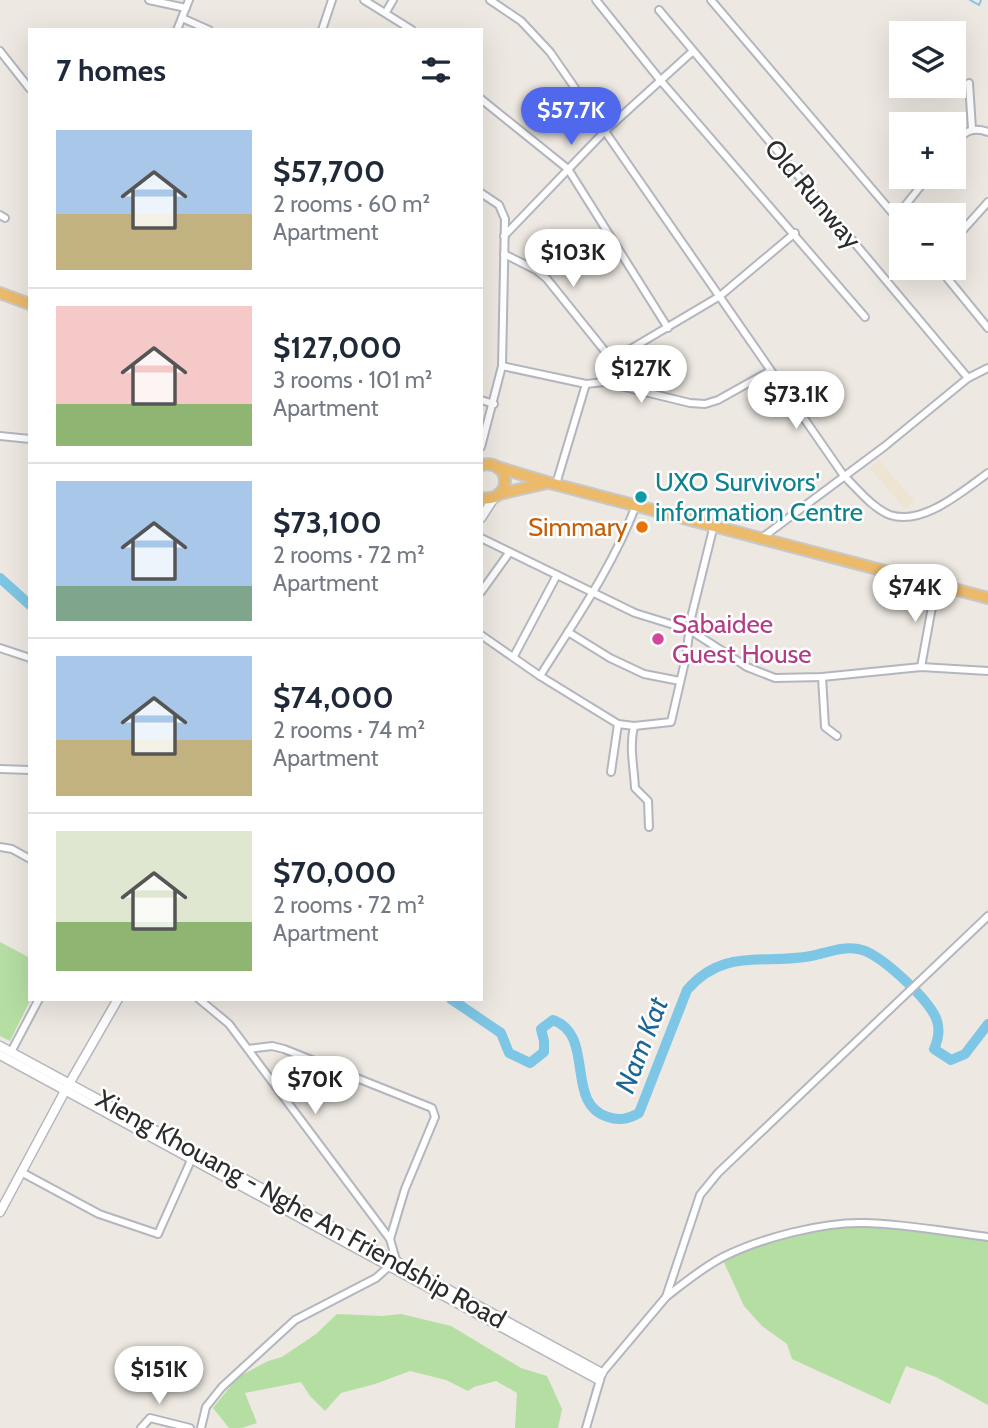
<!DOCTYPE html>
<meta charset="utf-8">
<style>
:root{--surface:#fff;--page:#f2f2f3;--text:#1f2937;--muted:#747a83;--line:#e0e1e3;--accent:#5068eb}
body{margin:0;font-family:Cabin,sans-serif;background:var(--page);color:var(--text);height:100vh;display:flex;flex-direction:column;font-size:26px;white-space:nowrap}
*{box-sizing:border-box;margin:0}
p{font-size:23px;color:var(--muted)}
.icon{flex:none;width:38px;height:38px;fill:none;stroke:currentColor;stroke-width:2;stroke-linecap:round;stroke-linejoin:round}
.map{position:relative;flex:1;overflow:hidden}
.sheet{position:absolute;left:28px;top:28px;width:455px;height:973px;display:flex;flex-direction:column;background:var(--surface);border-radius:0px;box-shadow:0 7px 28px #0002}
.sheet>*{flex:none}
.buttons{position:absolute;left:889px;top:21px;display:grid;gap:14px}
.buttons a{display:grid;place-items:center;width:77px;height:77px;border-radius:0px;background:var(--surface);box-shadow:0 7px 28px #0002;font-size:35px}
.price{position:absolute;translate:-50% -60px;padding:0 16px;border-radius:24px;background:#fff;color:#222;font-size:23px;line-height:46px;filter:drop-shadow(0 2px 4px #0008)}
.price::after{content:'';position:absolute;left:50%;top:42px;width:21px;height:16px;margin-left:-10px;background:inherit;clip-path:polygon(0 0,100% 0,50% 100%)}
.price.on{background:var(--accent);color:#fff}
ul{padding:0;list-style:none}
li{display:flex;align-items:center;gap:21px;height:175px;padding:0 28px}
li+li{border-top:2px solid var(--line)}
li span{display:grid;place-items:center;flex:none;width:196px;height:140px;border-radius:0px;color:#555}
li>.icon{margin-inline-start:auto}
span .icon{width:84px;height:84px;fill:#fffc;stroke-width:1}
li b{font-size:30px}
h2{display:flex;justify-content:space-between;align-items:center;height:84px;padding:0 28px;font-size:30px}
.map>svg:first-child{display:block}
.education{fill:#ede5d2}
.green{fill:#b5dea3}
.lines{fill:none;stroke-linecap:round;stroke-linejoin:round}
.stream{stroke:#7ec6e5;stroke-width:2}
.river{stroke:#7ec6e5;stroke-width:10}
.minor-casing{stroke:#b4b6bf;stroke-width:10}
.tertiary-casing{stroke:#b4b6bf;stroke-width:11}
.trunk-casing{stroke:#c8c8c8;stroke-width:14}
.minor{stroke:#fff;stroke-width:6}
.tertiary{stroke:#fff;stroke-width:8}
.trunk{stroke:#ebba6b;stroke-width:10}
.culture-dot{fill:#0f9aa8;stroke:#fff;stroke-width:2.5}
.food-dot{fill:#e8710a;stroke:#fff;stroke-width:2.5}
.hotel-dot{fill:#d1479c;stroke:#fff;stroke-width:2.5}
.labels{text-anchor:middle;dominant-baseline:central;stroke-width:5;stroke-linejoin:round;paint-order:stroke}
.street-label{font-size:26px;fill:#2d2d2d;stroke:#fff}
.culture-label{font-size:26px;fill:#0d838f;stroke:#fff;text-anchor:start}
.food-label{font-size:26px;fill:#c56008;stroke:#fff;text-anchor:end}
.hotel-label{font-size:26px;fill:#b23c85;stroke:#fff;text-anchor:start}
.water-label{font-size:28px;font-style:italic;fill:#1a6694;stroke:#fff}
</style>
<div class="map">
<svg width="988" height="1428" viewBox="0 0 988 1428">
<rect width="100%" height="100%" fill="#ede8e1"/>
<!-- education -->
<polygon class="education" points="879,460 914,501 905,509 870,468"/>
<!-- green -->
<g class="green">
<polygon points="0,942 30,958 31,999 10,1041 0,1036"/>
<polygon points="862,1223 988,1237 988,1405 936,1377 906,1366 890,1404 792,1359 787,1344 762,1326 744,1306 722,1258 790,1234"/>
<polygon points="337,1314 383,1316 401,1314 451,1326 521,1368 547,1376 562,1409 558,1428 515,1428 517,1393 496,1381 474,1387 468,1391 446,1380 410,1371 375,1384 341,1393 325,1411 310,1396 301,1382 245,1393 257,1423 242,1428 229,1428 213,1408 238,1377 268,1361 282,1357 316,1334"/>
</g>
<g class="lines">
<!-- stream -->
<polyline class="stream" points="970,0 979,5 981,0"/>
<!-- river -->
<g class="river">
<polyline points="0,578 30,605"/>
<path d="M451 999 501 1033 509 1053 530 1063 544 1052V1041L541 1029 553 1020C596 1035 564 1104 608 1117 619 1121 628 1119 639 1113L687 990C724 947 763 965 811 956 827 953 841 946 858 949 879 952 923 995 934 1014 941 1026 939 1038 934 1049L951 1060 965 1054 988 1024"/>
</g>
<defs>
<g id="minor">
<polyline points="149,0 186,8"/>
<polyline points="364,0 412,30"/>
<path d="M490 0 521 21 550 52 844 476C857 488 872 508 890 515 923 526 963 491 988 473"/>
<polyline points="596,0 661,81 865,317"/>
<polyline points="711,0 901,223"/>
<polyline points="659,10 968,378"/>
<polyline points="386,12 393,0"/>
<polyline points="182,18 209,30"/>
<polyline points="177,30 189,0"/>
<polyline points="322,30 332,0"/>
<polyline points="0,51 30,89"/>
<polyline points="969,83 972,129"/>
<polyline points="481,99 568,169 668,328"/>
<path d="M954 144C964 132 972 126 988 132"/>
<polyline points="481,193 499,205 505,219 502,366 481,447"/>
<polyline points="0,215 5,218"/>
<polyline points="896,217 928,177"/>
<polyline points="504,236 606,130 693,51"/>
<polyline points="954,240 988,202"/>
<polyline points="504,254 536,270 547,279 612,360"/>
<polyline points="939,268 988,328"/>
<polyline points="502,366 586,384 604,382 690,403 705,404 718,400 770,371"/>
<polyline points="604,382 612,360 720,296 795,233"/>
<polyline points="481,400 494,404"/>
<polyline points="0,436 30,439"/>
<polyline points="556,484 586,384"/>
<polyline points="763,537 885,446 968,378 988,368"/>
<polyline points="481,538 635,613 690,630 747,667 775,678 822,677 921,667 988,671"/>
<polyline points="481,592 509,553"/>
<polyline points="568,632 610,658 644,674 680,681"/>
<polyline points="481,635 540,676 618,724 634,726 671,722 686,657 691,618 714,525"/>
<polyline points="0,648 30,658"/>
<polyline points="514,656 557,575"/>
<polyline points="921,667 936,585"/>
<path d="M540 676C574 622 614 565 636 505"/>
<polyline points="822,677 825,727 837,736"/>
<path d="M634 726C629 747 634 767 635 788L648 801 649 827"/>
<polyline points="0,769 30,770"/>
<polyline points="611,772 618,724"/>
<polyline points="0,847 12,849 30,859"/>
<polyline points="199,999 229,1024 390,1239 396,1260 376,1278 295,1320 222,1387 206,1407 201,1428"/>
<polyline points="248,1049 272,1046 284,1049 432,1108 435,1117 405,1189 390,1239"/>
<polyline points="11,1052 39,999"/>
<polyline points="21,1172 99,1214 158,1234 192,1158"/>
<path d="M666 1297C684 1283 702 1268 723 1257 761 1238 822 1222 864 1223 906 1224 947 1232 988 1237"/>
<polyline points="141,1428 150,1418 190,1428"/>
<polyline points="586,1428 602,1373 666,1297 700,1195 718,1173 988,916"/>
</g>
<g id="tertiary">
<polyline points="481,518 494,498"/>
<polyline points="0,1046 602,1373"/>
<polyline points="0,1055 599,1380"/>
<polyline points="0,1212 65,1091 118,999"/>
</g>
<g id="trunk">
<polyline points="0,293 30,304"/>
<path d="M481 465C512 458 514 503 481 498"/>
<polyline points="497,467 550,483 988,598"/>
<polyline points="499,494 547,483"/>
</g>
</defs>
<!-- minor casing -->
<use href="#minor" class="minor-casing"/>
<!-- tertiary casing -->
<use href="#tertiary" class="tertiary-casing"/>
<!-- trunk casing -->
<use href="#trunk" class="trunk-casing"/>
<!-- minor -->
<use href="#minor" class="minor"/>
<!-- tertiary -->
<use href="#tertiary" class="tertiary"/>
<!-- trunk -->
<use href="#trunk" class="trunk"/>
</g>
<!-- markers -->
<circle class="culture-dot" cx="641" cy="497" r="7"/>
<circle class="food-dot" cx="642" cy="527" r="7"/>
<circle class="hotel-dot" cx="658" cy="639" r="7"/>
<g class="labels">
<!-- street labels -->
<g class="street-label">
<text transform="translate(813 194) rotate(50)">Old Runway</text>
<text transform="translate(301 1209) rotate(29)">Xieng Khouang - Nghe An Friendship Road</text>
</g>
<!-- culture labels -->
<g class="culture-label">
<text x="655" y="482">UXO Survivors'<tspan x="655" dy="30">information Centre</tspan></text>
</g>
<!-- food labels -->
<g class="food-label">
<text x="628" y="527">Simmary</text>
</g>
<!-- hotel labels -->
<g class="hotel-label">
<text x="672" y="624">Sabaidee<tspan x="672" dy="30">Guest House</tspan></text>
</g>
<!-- water labels -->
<g class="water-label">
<text transform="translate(641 1045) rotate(-69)">Nam Kat</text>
</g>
</g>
</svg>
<div class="buttons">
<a><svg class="icon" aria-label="layers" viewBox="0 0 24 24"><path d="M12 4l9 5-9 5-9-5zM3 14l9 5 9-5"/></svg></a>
<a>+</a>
<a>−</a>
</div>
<b class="price on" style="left:571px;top:147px">$57.7K</b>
<b class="price" style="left:573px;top:289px">$103K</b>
<b class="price" style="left:641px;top:405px">$127K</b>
<b class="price" style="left:796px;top:431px">$73.1K</b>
<b class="price" style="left:915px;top:624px">$74K</b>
<b class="price" style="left:315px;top:1116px">$70K</b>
<b class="price" style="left:159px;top:1406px">$151K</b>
<section class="sheet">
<h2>7 homes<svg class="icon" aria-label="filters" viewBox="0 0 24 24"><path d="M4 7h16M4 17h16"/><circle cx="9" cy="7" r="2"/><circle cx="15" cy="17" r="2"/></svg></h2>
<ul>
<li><span style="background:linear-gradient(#a9c7e8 60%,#c2b280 0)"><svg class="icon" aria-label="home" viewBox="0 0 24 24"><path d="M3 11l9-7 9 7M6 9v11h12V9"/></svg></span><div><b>$57,700</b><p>2 rooms · 60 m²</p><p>Apartment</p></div></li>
<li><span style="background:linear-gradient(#f6c9c9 70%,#8fb573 0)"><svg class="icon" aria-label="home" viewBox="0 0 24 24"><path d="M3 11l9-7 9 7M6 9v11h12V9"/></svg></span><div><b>$127,000</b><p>3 rooms · 101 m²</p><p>Apartment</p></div></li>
<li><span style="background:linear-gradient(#a9c7e8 75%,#7fa58c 0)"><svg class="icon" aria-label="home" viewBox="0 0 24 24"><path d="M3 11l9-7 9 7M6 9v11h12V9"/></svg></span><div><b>$73,100</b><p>2 rooms · 72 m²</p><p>Apartment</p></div></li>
<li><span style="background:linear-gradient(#a9c7e8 60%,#c2b280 0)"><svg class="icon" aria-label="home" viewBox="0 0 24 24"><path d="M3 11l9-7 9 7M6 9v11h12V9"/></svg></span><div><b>$74,000</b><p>2 rooms · 74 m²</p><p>Apartment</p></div></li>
<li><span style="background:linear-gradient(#dfe7d0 65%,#8fb573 0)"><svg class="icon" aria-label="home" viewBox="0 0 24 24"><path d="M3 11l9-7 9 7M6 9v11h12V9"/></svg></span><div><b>$70,000</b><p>2 rooms · 72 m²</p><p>Apartment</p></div></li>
</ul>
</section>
</div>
